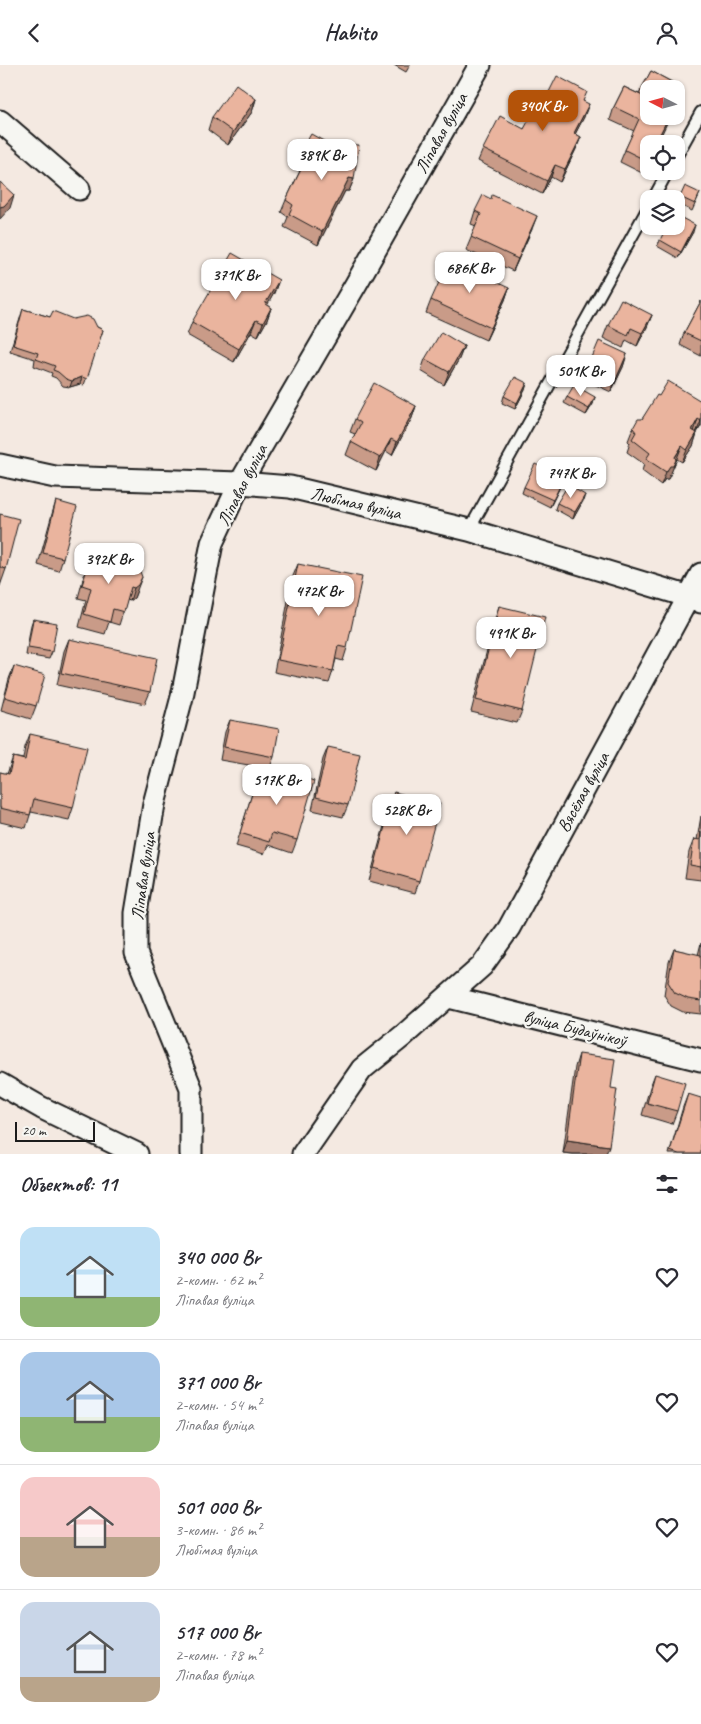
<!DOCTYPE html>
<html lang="ru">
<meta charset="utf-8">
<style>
:root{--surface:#fff;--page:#f7f7f7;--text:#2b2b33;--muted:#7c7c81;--line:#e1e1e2;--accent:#b45309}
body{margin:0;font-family:Caveat,sans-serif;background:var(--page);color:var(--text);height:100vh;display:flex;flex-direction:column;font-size:19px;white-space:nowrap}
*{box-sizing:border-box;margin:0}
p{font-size:16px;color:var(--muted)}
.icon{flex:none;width:28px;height:28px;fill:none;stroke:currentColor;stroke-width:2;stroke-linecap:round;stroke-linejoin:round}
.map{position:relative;height:1089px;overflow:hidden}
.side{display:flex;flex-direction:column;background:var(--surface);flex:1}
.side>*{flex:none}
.needle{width:32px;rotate:276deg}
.buttons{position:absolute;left:640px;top:15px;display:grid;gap:10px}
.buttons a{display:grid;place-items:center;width:45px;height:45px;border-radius:10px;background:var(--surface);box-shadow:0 1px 4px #0004;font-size:25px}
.scale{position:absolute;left:15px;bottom:12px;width:80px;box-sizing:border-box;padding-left:5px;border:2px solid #1c1c1c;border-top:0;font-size:14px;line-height:18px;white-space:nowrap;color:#1c1c1c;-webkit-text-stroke:4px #f6f6f2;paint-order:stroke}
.price{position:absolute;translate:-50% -42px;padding:0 11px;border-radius:10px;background:#fff;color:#222;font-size:16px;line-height:32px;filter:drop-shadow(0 1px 2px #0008)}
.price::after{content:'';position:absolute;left:50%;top:30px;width:15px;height:11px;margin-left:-8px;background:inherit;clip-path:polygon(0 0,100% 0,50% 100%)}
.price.current{background:var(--accent);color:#fff}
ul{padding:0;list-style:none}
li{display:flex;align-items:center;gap:15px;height:125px;padding:0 20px}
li+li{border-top:1px solid var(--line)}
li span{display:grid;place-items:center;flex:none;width:140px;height:100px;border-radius:15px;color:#555}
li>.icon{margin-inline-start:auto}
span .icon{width:60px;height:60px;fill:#fffc;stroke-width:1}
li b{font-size:21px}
h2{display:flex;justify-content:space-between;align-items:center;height:60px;padding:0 20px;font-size:21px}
header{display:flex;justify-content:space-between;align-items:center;height:65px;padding:0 20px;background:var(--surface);font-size:22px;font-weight:700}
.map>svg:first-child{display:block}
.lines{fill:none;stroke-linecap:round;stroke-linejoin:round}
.service-casing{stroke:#1c1c1c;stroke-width:14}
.minor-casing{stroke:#1c1c1c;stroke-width:25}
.service{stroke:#f6f6f2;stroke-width:10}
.minor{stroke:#f6f6f2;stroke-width:21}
.wall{fill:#c99b88;stroke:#1c1c1c}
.shaded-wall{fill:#a47e6f;stroke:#1c1c1c}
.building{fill:#eab49e;stroke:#1c1c1c}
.labels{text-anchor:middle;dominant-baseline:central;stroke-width:4.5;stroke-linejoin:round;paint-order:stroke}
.street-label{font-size:18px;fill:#1c1c1c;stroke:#f6f6f2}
</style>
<header><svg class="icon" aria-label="back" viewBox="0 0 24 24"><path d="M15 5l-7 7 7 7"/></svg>Habito<svg class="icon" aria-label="person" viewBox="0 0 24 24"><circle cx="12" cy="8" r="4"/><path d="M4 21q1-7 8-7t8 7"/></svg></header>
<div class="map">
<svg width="701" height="1089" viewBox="0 0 701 1089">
<rect width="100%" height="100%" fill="#f4e9e1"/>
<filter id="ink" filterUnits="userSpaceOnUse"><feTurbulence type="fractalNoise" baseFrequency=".02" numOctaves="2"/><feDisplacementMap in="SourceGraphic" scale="10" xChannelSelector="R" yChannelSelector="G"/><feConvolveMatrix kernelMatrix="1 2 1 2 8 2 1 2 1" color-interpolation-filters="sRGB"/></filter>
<g filter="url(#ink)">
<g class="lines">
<defs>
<g id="service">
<polyline points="676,92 701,47"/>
<polyline points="653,134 668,106"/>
<polyline points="469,465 649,141"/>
</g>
<g id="minor">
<polyline points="0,56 79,124"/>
<polyline points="0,400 55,412 240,418 290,422 469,465 690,532 701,537"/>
<polyline points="449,932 701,995"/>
<polyline points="0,1019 42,1043 137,1089"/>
<polyline points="191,1089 191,1023 136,888 136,848 154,739 182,632 212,478 240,418 356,219 480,0"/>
<polyline points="303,1089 362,1004 404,970 482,901 509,863 701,509"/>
</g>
</defs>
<!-- service casing -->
<use href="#service" class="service-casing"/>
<!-- minor casing -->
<use href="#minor" class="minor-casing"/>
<!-- service -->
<use href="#service" class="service"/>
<!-- minor -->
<use href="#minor" class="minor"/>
</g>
<!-- wall -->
<g class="wall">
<polygon points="394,0 410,0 406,7"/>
<polygon points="651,6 681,22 676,34 676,24 649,24 649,51 669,51 657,79 649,79 649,95 642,108 620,97 625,85 634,66 610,55 614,42 624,22 639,29"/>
<polygon points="546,33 584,36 584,52 575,69 581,72 576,84 560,117 551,112 542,129 478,96 483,84 524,64"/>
<polygon points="256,34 252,47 228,80 208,65 212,52"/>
<polygon points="299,90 354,114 349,126 345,126 318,180 284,162 288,152 281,147 286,135 300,106 294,103"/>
<polygon points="700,128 692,146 678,139 680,132"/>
<polygon points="475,146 532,164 513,206 466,185 476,161 471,159"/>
<polygon points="693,167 678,193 657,181 660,175"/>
<polygon points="279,215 274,228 267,240 271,243 267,255 258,271 251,267 234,297 187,270 192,257"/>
<polygon points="509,223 505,235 486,275 426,248 431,235"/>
<polygon points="701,236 701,291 680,280 684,268"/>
<polygon points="23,244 50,252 97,262 103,265 84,320 80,319 70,322 63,321 56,313 51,311 52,308 34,301 35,294 10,286"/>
<polygon points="652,250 647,262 637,281 626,275 623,283 603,273 608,260"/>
<polygon points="464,281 459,294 444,320 421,306 425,294"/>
<polygon points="627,289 623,302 611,327 583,314 588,302"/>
<polygon points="527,318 525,325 515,344 502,338 504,331"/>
<polygon points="659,331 701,336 701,361 697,368 693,381 682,397 677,394 668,414 665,414 661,420 642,406 644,399 627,387 630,378 628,376 633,363 642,354"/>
<polygon points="567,332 595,332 593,339 586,350 564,338"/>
<polygon points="416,341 412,353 392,390 386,386 376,406 346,390 351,377 355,369 350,367 355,354"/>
<polygon points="564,413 550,442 522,428 524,422"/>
<polygon points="56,436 63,493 59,506 38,500 52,449"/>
<polygon points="583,436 573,454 555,444 557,438"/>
<polygon points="0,449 6,504 0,521"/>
<polygon points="103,487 124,500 137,525 134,533 130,536 127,535 119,560 109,557 105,569 79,562 86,535 78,533 86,503 91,491 100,494"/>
<polygon points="298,499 347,583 343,596 336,594 333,606 329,618 274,607 293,511"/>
<polygon points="499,541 522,646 517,658 471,647 495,554"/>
<polygon points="33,554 52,587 49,594 26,590 31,560"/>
<polygon points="69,574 150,627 145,639 57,620 64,586"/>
<polygon points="14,601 36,641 31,654 1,645 9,614"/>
<polygon points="230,655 274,692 270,702 297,775 292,788 268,780 264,789 236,781 255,719 260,721 266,703 220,695 225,667"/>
<polygon points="30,669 73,743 69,755 31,747 26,763 0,757 0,707 7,709 13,692 23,694 25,682"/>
<polygon points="328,682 348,740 343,752 312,745 323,694"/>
<polygon points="394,727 419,816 415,828 369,816 390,739"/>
<polygon points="701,751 701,815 685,813 689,787 694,774 697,775"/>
<polygon points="701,878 701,949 683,947 671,941 664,930 669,897 674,884 698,890"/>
<polygon points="579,989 611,1023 606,1089 573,1089 563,1088 575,1002"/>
<polygon points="655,1009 677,1046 672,1059 642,1050 650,1022"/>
<polygon points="688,1029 701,1089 669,1089 683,1042"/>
</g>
<!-- shaded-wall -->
<g class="shaded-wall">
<polygon points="256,34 252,47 228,80 233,67"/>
<polygon points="589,39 584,52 569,81 574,68"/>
<polygon points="669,51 667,58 657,79 655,79"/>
<polygon points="581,72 576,84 560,117 565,104"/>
<polygon points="649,92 649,95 642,108 647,96"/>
<polygon points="555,100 551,112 542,129 547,116"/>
<polygon points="349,113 354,114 349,126 345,126 318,180 322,167"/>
<polygon points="14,130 10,143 0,154 0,142"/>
<polygon points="537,151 532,164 513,206 518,194"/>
<polygon points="695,160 693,167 678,193 681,187"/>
<polygon points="279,215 274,228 261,252 265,239"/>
<polygon points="509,223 505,235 486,275 491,263"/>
<polygon points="271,243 267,255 258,271 263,258"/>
<polygon points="652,250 647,262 637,281 642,268"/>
<polygon points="256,255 251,267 234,297 239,284"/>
<polygon points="464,281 459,294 444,320 449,307"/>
<polygon points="627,289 623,302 611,327 616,314"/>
<polygon points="82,312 80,319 70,322 72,316"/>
<polygon points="527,318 525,325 515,344 517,338"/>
<polygon points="595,332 593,339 586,350"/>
<polygon points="416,341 412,353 392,390 397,377"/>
<polygon points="698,354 694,367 692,365"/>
<polygon points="701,356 701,361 696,368"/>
<polygon points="697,368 693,381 682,397 687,385"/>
<polygon points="391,374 386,386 376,406 380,393"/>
<polygon points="682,381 671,408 668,414 665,414 661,420 666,407"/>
<polygon points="564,413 561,420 550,442 553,435"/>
<polygon points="585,430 583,436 573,454 575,447"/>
<polygon points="142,512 134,533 130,536 134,523"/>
<polygon points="567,1075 609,1081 606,1089 573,1089 563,1088"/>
</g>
<!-- building -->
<g class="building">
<polygon points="651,6 681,22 676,32 676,24 649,24 649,30 640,26"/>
<polygon points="557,11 587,27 583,36 589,39 574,68 581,72 565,104 555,100 547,116 483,84 500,51 524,64 542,31 546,33"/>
<polygon points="236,19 256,34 233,67 212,52"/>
<polygon points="624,22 649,34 649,51 669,51 655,79 649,79 649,92 647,96 625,85 639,54 614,42"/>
<polygon points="311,69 329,79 359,80 354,114 349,113 322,167 289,149 293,140 286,135 306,94 299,90"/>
<polygon points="0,117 14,130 4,141 0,142"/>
<polygon points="685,121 700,128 695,139 680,132"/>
<polygon points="483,130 491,134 492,130 537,151 518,194 471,172 481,149 475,146"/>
<polygon points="676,150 695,160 681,187 660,175 667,161 676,161"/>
<polygon points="232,188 279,215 265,239 271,243 263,258 256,255 239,284 192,257"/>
<polygon points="449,195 509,223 491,263 431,235"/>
<polygon points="621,234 652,250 642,268 631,263 628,270 608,260"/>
<polygon points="701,236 701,276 684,268"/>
<polygon points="23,244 50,252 53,246 73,254 87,251 93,254 97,262 103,265 87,314 82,312 72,316 66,314 58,307 53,305 55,301 36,294 38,288 13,280"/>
<polygon points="441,267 464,281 449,307 425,294"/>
<polygon points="599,276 627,289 616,314 588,302"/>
<polygon points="515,312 527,318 517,338 504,331"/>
<polygon points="668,316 701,336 701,356 698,354 692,365 697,368 687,385 682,381 675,392 676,395 673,401 670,401 666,407 646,394 650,388 632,374 636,367 633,363 638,354 642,354 657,330 659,331"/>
<polygon points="374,318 416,341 397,377 391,374 380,393 351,377 361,358 355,354"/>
<polygon points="574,320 595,332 589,344 567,332"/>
<polygon points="535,399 564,413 553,435 524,422"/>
<polygon points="568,420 585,430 575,447 557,438"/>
<polygon points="56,436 77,442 63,493 43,488"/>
<polygon points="0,449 19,454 6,504 0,502"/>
<polygon points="103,487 125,493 124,500 139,504 142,512 138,520 134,523 131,522 124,547 113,544 110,557 84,549 91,523 82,520 91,491 101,494"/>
<polygon points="298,499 362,512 347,583 338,581 333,606 278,595"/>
<polygon points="499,541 545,552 522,646 476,635"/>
<polygon points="33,554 57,558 52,587 28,583"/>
<polygon points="69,574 157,593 150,627 61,608"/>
<polygon points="14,601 45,610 36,641 5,632"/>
<polygon points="230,655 279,664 274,692 224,682"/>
<polygon points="30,669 87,682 73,743 34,734 30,750 0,743 0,707 9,709 13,692 25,695"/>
<polygon points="328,682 360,689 348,740 316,732"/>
<polygon points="267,701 314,716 297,775 272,768 269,777 240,768 255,719 261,721"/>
<polygon points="394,727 440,739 419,816 374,803"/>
<polygon points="701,767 701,802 690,800 694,774 700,775"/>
<polygon points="674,884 701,890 701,936 688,934 675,928 668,917"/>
<polygon points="579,989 615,994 611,1023 617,1024 609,1081 567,1075"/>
<polygon points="655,1009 685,1018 677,1046 647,1038"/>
<polygon points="688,1029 701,1033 701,1089 679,1089 670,1086"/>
</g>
</g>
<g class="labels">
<!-- street labels -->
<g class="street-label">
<text transform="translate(441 68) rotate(-61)">Ліпавая вуліца</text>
<text transform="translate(242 420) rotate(-63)">Ліпавая вуліца</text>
<text transform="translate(356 438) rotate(13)">Любімая вуліца</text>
<text transform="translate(583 727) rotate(-61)">Вясёлая вуліца</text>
<text transform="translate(143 811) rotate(-82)">Ліпавая вуліца</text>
<text transform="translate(575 963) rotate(14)">вуліца Будаўнікоў</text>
</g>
</g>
</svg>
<div class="buttons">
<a><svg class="needle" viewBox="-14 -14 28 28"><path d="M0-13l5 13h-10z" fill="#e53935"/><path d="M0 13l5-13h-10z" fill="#7c7c81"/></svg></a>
<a><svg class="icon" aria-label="locate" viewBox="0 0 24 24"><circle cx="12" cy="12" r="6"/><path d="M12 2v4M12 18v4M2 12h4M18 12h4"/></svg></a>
<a><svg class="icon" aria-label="layers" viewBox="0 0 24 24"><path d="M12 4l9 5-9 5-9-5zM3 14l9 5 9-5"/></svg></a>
</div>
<div class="scale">20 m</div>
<b class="price current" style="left:543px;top:67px">340K Br</b>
<b class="price" style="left:322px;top:116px">389K Br</b>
<b class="price" style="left:470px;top:229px">686K Br</b>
<b class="price" style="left:236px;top:236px">371K Br</b>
<b class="price" style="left:581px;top:332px">501K Br</b>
<b class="price" style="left:571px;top:434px">747K Br</b>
<b class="price" style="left:109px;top:520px">392K Br</b>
<b class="price" style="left:319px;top:552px">472K Br</b>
<b class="price" style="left:511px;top:594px">491K Br</b>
<b class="price" style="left:277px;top:741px">517K Br</b>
<b class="price" style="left:407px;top:771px">528K Br</b>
</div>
<section class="side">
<h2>Объектов: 11<svg class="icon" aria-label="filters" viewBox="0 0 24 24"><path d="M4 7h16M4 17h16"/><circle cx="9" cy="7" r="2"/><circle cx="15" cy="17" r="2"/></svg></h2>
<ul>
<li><span style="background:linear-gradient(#bfe0f5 70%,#8fb573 0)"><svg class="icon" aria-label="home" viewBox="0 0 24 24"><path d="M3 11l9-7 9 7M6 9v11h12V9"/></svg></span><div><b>340 000 Br</b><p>2-комн. · 62 m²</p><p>Ліпавая вуліца</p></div><svg class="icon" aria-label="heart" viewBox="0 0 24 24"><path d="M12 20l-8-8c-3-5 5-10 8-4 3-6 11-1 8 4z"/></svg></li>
<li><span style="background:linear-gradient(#a9c7e8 65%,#8fb573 0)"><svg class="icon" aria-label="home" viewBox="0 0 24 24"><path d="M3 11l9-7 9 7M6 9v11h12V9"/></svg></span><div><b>371 000 Br</b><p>2-комн. · 54 m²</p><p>Ліпавая вуліца</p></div><svg class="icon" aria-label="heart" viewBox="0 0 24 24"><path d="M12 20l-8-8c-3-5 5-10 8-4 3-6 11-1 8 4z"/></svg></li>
<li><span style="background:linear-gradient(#f6c9c9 60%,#b9a48a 0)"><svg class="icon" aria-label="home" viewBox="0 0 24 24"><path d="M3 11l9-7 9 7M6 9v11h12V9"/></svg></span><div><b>501 000 Br</b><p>3-комн. · 86 m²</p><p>Любімая вуліца</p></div><svg class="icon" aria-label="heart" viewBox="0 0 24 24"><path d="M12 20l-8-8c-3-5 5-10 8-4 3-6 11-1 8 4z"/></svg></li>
<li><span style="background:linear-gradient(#c9d6e8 75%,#b9a48a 0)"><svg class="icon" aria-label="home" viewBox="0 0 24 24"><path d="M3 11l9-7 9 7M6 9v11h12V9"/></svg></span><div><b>517 000 Br</b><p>2-комн. · 78 m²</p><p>Ліпавая вуліца</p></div><svg class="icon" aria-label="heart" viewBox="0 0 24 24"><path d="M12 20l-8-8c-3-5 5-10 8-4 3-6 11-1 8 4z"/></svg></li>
</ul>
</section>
